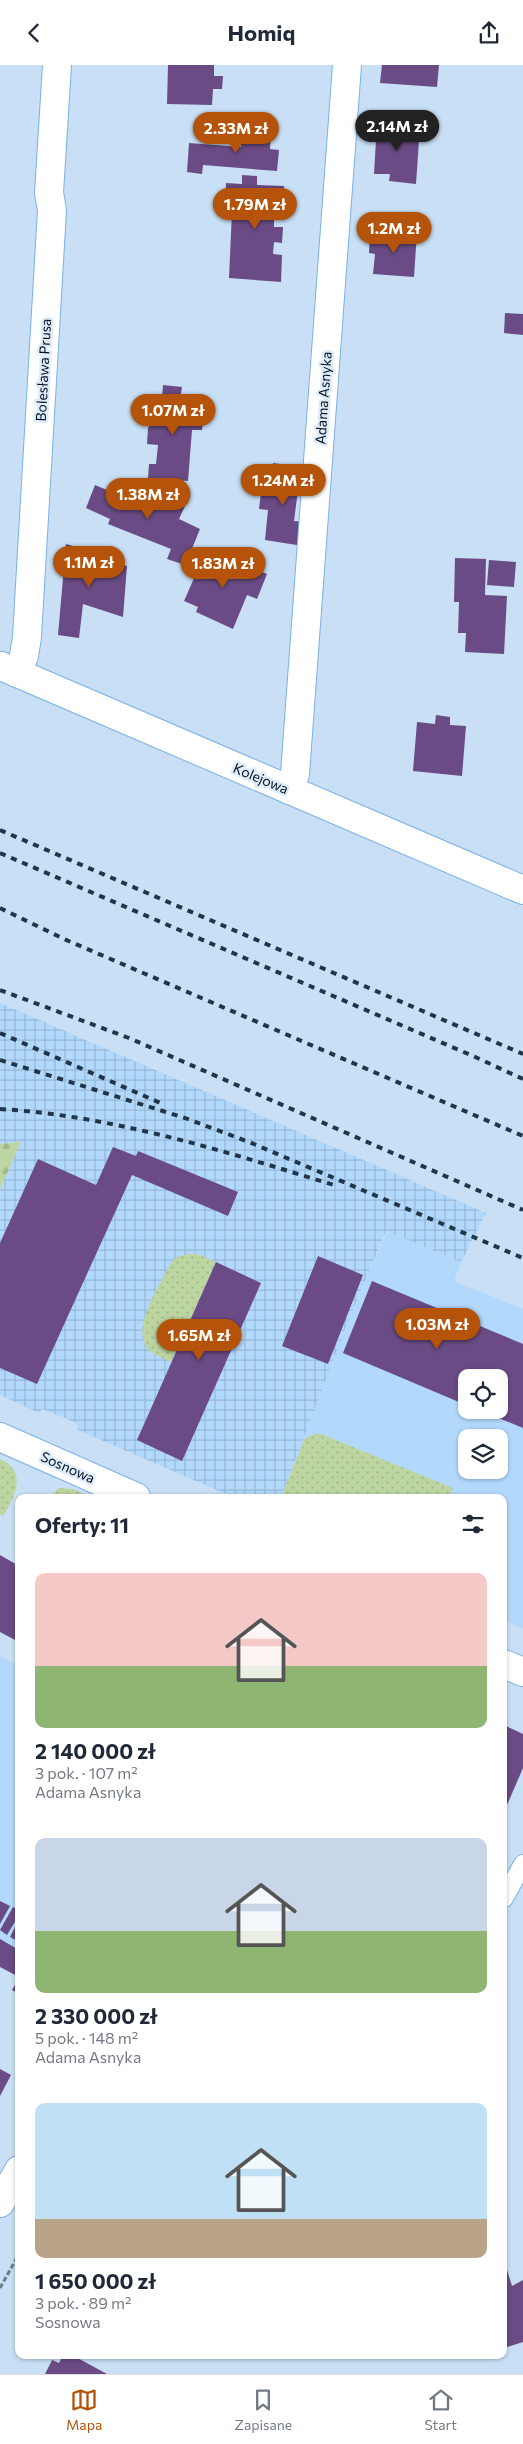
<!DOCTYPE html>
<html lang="pl">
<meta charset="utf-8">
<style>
:root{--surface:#fff;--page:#f6f6f7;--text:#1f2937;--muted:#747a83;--line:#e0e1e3;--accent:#b45309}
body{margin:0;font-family:Commissioner,sans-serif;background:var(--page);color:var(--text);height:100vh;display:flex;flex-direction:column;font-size:19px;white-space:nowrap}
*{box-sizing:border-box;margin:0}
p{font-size:16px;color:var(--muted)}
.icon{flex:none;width:28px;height:28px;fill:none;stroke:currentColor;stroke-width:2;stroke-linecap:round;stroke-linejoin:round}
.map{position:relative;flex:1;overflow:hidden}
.sheet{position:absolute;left:15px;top:1429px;width:492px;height:865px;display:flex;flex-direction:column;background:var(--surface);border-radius:10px;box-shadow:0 1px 4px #0004}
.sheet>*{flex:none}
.tools{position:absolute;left:458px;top:1304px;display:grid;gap:10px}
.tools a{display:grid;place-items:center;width:50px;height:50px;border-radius:10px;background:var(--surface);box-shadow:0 1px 4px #0004;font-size:25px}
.price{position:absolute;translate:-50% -42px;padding:0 11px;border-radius:18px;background:var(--accent);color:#fff;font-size:16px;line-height:32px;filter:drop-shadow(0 1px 2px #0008)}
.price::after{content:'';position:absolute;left:50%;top:30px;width:15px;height:11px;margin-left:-8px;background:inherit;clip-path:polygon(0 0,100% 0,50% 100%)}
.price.current{background:#222;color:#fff}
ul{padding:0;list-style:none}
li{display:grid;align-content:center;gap:10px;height:265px;padding:0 20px}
li span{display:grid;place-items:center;height:155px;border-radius:10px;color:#555}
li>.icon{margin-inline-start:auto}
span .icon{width:90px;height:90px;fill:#fffc;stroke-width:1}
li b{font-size:21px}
h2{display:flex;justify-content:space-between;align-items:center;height:60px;padding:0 20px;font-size:21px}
header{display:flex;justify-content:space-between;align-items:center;height:65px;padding:0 20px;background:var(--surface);font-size:22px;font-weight:700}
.tab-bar{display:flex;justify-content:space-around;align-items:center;height:70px;border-top:1px solid var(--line);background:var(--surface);font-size:14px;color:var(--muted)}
.tab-bar a{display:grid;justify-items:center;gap:2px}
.tab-bar .current{color:var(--accent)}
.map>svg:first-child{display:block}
.built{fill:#b2d8fc;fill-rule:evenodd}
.industrial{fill:url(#industrial-grid)}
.grass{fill:url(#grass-dots)}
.forest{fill:url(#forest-firs)}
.building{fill:#6a4b85}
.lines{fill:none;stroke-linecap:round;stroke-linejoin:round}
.lane-casing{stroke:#7ab2e7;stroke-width:20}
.street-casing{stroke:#7ab2e7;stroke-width:30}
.path{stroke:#697e93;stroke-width:3;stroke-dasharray:5 2.5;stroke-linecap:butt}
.lane{stroke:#fff;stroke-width:18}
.street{stroke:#fff;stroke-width:28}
.rail{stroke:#213548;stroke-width:4;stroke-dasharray:6 6;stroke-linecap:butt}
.labels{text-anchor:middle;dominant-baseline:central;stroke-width:5;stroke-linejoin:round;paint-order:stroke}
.street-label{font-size:14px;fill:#001326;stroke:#dfebf6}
</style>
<header><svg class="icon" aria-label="back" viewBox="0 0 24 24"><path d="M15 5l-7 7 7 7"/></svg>Homiq<svg class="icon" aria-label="share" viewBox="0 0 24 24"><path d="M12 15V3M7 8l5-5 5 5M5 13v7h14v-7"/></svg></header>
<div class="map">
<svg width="523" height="2309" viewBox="0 0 523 2309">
<defs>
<pattern id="industrial-grid" width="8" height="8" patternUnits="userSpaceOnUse" patternTransform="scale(1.25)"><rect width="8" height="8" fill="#b2d8fc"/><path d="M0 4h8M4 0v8" fill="none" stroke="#97b8d8"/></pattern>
<pattern id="grass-dots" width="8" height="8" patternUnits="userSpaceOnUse" patternTransform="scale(1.25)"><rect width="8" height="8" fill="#bdd5a0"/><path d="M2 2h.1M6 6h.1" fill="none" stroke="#a1b68a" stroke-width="1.8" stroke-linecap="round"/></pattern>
<pattern id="forest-firs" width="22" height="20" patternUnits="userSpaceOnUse" patternTransform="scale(1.25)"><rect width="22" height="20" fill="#bdd5a0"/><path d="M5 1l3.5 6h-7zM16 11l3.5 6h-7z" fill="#a1b68a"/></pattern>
</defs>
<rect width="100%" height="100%" fill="#c8dff5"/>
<!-- built -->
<g class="built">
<path d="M387 1166 461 1197 454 1216 523 1244V1564L504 1555V1432H281L347 1259ZM466 1312H499V1345H466ZM466 1372H499V1405H466Z"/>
<polygon points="0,1591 19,1601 19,1885 0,1874"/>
</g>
<!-- industrial -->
<polygon class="industrial" points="0,938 486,1148 461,1197 386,1166 347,1259 281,1432 233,1432 78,1365 76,1358 60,1351 42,1344 39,1348 0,1330 0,1124 21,1077 0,1079"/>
<!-- grass -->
<g class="grass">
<path d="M189 1189H197L216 1197 171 1297C165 1294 156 1291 150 1286 128 1266 160 1220 171 1198L177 1192Z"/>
<polygon points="315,1369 321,1369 453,1423 449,1432 281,1432 305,1373"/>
<path d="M0 1394C28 1406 15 1432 3 1451L0 1450Z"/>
<polygon points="59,1423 73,1424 92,1432 49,1432"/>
</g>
<!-- forest -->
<polygon class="forest" points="21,1077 0,1124 0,1079"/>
<!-- building -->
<g class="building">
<polygon points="168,0 214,0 214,11 223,11 222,24 213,24 212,40 167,39"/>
<polygon points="382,0 439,0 437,22 380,18"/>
<polygon points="377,58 420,61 416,119 389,116 390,109 374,109"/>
<polygon points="241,66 271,68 270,84 279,85 277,106 203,100 202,109 187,107 189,78 241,82"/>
<polygon points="242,110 257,111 257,120 284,121 283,152 274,151 274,162 283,162 282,178 274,177 273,189 282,190 281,217 229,213 232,146 225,145 226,118 242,119"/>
<polygon points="398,165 417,167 414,212 373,209 375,189 369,188 370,168 398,171"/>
<polygon points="505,248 523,249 523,270 504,268"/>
<polygon points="163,320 182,322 180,336 194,337 193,351 203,352 202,365 192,365 188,416 148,413 149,399 156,399 158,380 147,379 148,363 151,358 160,358"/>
<polygon points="273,398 301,402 294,456 305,457 303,481 265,475 268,445 259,444 262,419 271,419"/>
<polygon points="95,420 136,437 141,425 185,441 179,454 200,464 189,491 186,490 182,499 167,494 171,484 108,459 110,454 86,443"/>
<polygon points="66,479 97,488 96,492 127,501 123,552 83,539 79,573 58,570"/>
<polygon points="206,486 238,500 239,497 267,509 257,534 247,530 233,564 196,547 198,542 184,536"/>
<polygon points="455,493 486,494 485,530 507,531 504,589 465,587 466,568 458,568 459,537 454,537"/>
<polygon points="489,495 516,497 514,522 487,520"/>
<polygon points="436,650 450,652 450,660 466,661 462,711 413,706 417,657 435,659"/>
<polygon points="113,1082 136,1091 138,1086 238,1127 228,1151 132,1110 37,1319 0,1303 0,1178 38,1094 96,1120"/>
<polygon points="318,1191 363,1210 328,1299 282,1281"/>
<polygon points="216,1197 261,1218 182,1396 137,1375"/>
<polygon points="372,1216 523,1279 523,1363 479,1345 499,1345 499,1312 466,1312 466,1340 343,1288"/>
<polygon points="0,1490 19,1501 19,1569 15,1575 0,1567"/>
<polygon points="504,1660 523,1669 523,1703 504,1747"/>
<polygon points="0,1836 10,1841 0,1859"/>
<polygon points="13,1842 19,1845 19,1850 7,1870 0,1865"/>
<polygon points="19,1854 19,1877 10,1872"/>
<polygon points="0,1874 19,1885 19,1912 0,1902"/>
<polygon points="19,1913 19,1929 12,1925"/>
<polygon points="0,2004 11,2010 0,2031"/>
<polygon points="504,2195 512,2221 523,2215 523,2277 504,2283"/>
<polygon points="63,2290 72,2290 107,2309 45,2309 52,2295 59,2298"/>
</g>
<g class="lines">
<defs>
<polyline id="lane" points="504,1833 523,1799"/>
<g id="street">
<polyline points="1,601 523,825"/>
<polyline points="17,608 24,591 27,572 52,145 49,128 57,0"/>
<polyline points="289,725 295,709 347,0"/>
<polyline points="0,1372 136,1432"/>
<polyline points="504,1599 523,1607"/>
<polyline points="0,2138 19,2105"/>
</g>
</defs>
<!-- lane casing -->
<use href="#lane" class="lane-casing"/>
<!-- street casing -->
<use href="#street" class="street-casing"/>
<!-- path -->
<polyline class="path" points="0,2223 19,2189"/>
<!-- lane -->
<use href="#lane" class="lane"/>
<!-- street -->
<use href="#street" class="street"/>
<!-- rail -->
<g class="rail">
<polyline points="0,765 523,989"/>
<polyline points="0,788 473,991 523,1014"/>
<polyline points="0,843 64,874 523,1071"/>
<polyline points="0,925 129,973 523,1145"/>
<polyline points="0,968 165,1040"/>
<polyline points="0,995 185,1053 249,1077 523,1193"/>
<path d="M0 1044C115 1051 227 1087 337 1121"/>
</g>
</g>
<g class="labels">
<!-- street labels -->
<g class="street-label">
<text transform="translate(43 305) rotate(-87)">Bolesława Prusa</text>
<text transform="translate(323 333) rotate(-86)">Adama Asnyka</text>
<text transform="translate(261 713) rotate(23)">Kolejowa</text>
<text transform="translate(68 1402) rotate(24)">Sosnowa</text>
</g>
</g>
</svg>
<div class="tools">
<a><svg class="icon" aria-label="locate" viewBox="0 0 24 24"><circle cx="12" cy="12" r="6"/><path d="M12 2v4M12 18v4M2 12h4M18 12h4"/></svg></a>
<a><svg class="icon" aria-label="layers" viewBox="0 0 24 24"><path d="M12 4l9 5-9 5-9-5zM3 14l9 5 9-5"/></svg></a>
</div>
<b class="price current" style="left:397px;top:87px">2.14M zł</b>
<b class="price" style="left:236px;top:89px">2.33M zł</b>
<b class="price" style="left:255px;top:165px">1.79M zł</b>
<b class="price" style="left:394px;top:189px">1.2M zł</b>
<b class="price" style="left:173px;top:371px">1.07M zł</b>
<b class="price" style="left:283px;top:441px">1.24M zł</b>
<b class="price" style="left:148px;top:455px">1.38M zł</b>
<b class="price" style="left:89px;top:523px">1.1M zł</b>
<b class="price" style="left:223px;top:524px">1.83M zł</b>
<b class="price" style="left:437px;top:1285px">1.03M zł</b>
<b class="price" style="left:199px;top:1296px">1.65M zł</b>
<section class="sheet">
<h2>Oferty: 11<svg class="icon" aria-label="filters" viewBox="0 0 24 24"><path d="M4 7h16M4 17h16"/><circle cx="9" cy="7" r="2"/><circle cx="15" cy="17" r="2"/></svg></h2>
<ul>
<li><span style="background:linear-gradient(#f6c9c9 60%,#8fb573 0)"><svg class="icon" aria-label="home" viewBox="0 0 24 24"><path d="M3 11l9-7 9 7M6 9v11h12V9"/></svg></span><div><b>2 140 000 zł</b><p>3 pok. · 107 m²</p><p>Adama Asnyka</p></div></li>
<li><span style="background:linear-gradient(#c9d6e8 60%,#8fb573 0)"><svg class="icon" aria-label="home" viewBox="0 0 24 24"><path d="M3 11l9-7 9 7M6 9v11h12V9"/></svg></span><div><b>2 330 000 zł</b><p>5 pok. · 148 m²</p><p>Adama Asnyka</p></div></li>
<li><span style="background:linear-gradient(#bfe0f5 75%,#b9a48a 0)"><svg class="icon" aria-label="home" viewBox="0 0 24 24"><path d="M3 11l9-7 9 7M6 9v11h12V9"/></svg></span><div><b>1 650 000 zł</b><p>3 pok. · 89 m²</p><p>Sosnowa</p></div></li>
</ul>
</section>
</div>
<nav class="tab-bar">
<a class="current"><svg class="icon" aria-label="map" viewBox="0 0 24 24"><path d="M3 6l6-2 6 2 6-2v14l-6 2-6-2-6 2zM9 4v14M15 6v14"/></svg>Mapa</a>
<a><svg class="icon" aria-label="saved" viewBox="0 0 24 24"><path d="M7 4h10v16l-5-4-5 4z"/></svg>Zapisane</a>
<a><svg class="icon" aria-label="home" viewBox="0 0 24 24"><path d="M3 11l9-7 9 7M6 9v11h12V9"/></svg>Start</a>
</nav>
